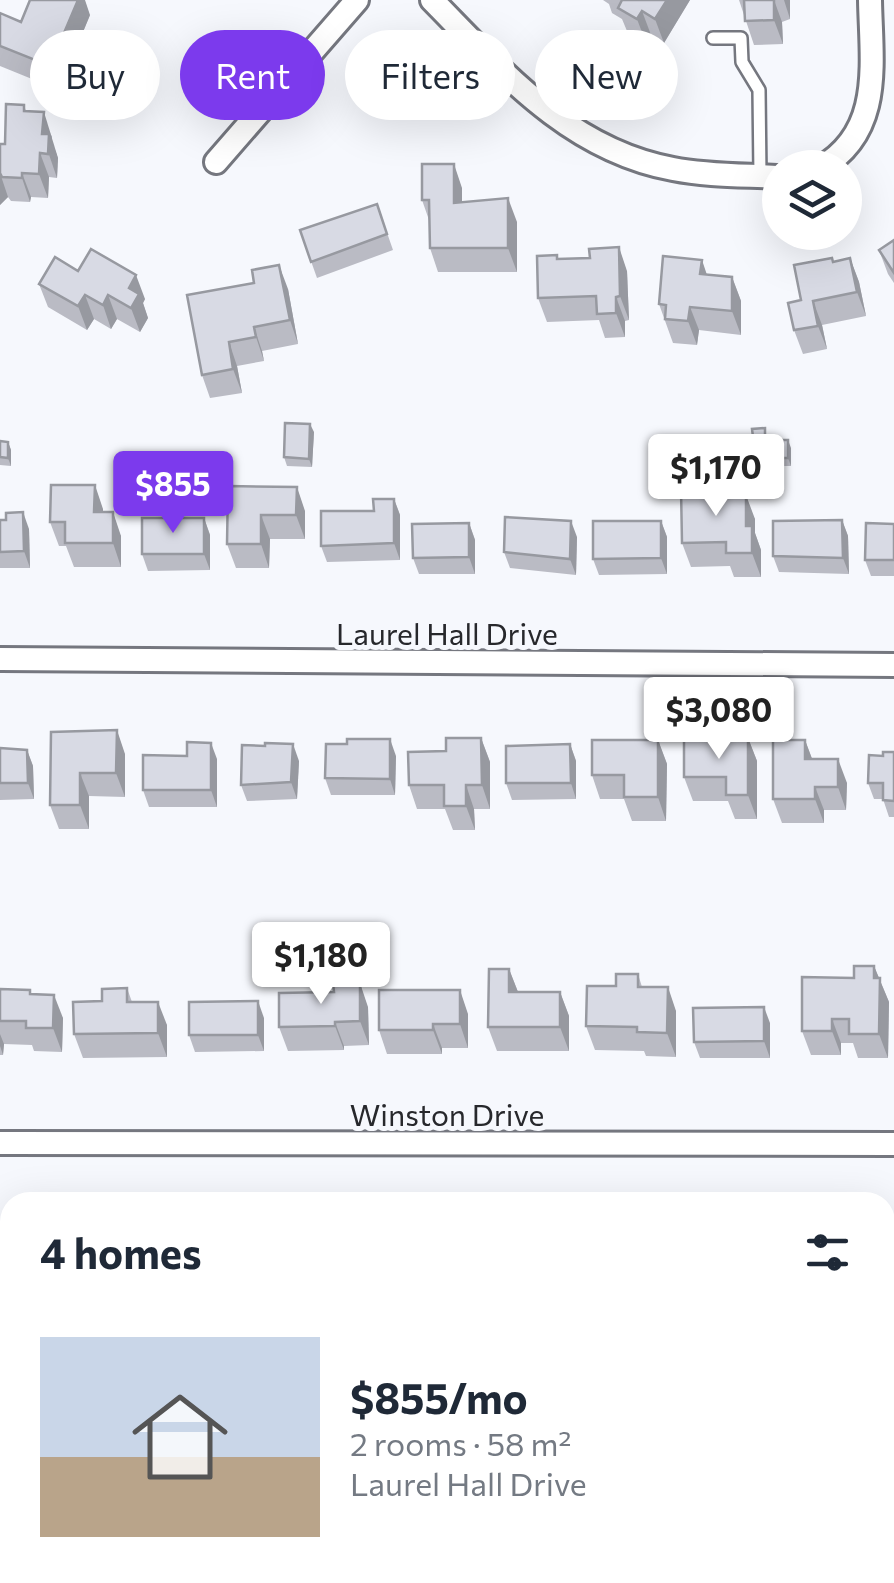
<!DOCTYPE html>
<meta charset="utf-8">
<style>
:root{--surface:#fff;--page:#f2f2f3;--text:#1f2937;--muted:#747a83;--line:#e0e1e3;--accent:#7c3aed}
body{margin:0;font-family:Commissioner,sans-serif;background:var(--page);color:var(--text);height:100vh;display:flex;flex-direction:column;font-size:38px;white-space:nowrap}
*{box-sizing:border-box;margin:0}
p{font-size:32px;color:var(--muted)}
.icon{flex:none;width:55px;height:55px;fill:none;stroke:currentColor;stroke-width:2;stroke-linecap:round;stroke-linejoin:round}
.map{position:relative;flex:1;overflow:hidden}
.panel{position:absolute;left:0px;top:1192px;width:895px;height:392px;display:flex;flex-direction:column;background:var(--surface);border-radius:30px 30px 0 0;box-shadow:0 10px 40px #0002}
.panel>*{flex:none}
.banner{position:absolute;left:30px;top:30px;width:835px;height:90px;display:flex;gap:20px}
.buttons{position:absolute;left:762px;top:150px;display:grid;gap:20px}
.buttons a{display:grid;place-items:center;width:100px;height:100px;border-radius:50%;background:var(--surface);box-shadow:0 10px 40px #0002;font-size:50px}
.price{position:absolute;translate:-50% -85px;padding:0 22px;border-radius:10px;background:#fff;color:#222;font-size:32px;line-height:65px;filter:drop-shadow(0 2px 5px #0008)}
.price::after{content:'';position:absolute;left:50%;top:60px;width:30px;height:22px;margin-left:-15px;background:inherit;clip-path:polygon(0 0,100% 0,50% 100%)}
.price.selected{background:var(--accent);color:#fff}
ul{padding:0;list-style:none}
li{display:flex;align-items:center;gap:30px;height:250px;padding:0 40px}
li+li{border-top:2px solid var(--line)}
li span{display:grid;place-items:center;flex:none;width:280px;height:200px;border-radius:0px;color:#555}
li>.icon{margin-inline-start:auto}
span .icon{width:120px;height:120px;fill:#fffc;stroke-width:1}
li b{font-size:42px}
h2{display:flex;justify-content:space-between;align-items:center;height:120px;padding:0 40px;font-size:42px}
.pill{padding:0 35px;border-radius:45px;background:var(--surface);box-shadow:0 10px 40px #0002;font-size:35px;line-height:90px}
.pill.selected{background:var(--accent);color:#fff}
.map>svg:first-child{display:block}
.lines{fill:none;stroke-linecap:round;stroke-linejoin:round}
.service-casing{stroke:#75777f;stroke-width:16}
.minor-casing{stroke:#75777f;stroke-width:28}
.service{stroke:#fff;stroke-width:11}
.minor{stroke:#fff;stroke-width:22}
.wall{fill:#babbc4}
.shaded-wall{fill:#9799a0}
.building{fill:#d8dae4;stroke:#9799a0;stroke-width:2.5}
.labels{text-anchor:middle;dominant-baseline:central;stroke-width:10;stroke-linejoin:round;paint-order:stroke}
.street-label{font-size:30px;fill:#27282c;stroke:#f6f8fd}
</style>
<div class="map">
<svg width="894" height="1583" viewBox="0 0 894 1583">
<rect width="100%" height="100%" fill="#f6f8fd"/>
<g class="lines">
<defs>
<polyline id="service" points="713,38 741,38 742,62 759,90 760,176"/>
<g id="minor">
<path d="M432 0C502 71 569 150 673 169 708 176 745 175 780 177"/>
<polyline points="216,162 357,0"/>
<path d="M820 168C884 132 871 62 870 0"/>
<polyline points="0,659 894,665"/>
<polyline points="0,1143 894,1144"/>
</g>
</defs>
<!-- service casing -->
<use href="#service" class="service-casing"/>
<!-- minor casing -->
<use href="#minor" class="minor-casing"/>
<!-- service -->
<use href="#service" class="service"/>
<!-- minor -->
<use href="#minor" class="minor"/>
</g>
<!-- wall -->
<g class="wall">
<polygon points="603,0 690,0 664,43 651,35 646,43 627,31 622,19 612,13 609,4"/>
<polygon points="739,0 790,0 790,19 782,22 783,44 754,45"/>
<polygon points="0,13 21,22 90,15 59,90 0,66"/>
<polygon points="24,105 26,111 52,136 52,142 58,158 57,178 49,177 48,198 31,197 30,202 11,201 8,197 0,205 0,144 5,144"/>
<polygon points="462,188 462,202 517,222 517,272 438,272 430,248 429,220 422,200"/>
<polygon points="377,204 393,250 317,278 300,230"/>
<polygon points="894,240 894,283 888,274 879,250"/>
<polygon points="850,258 859,282 866,316 822,325 827,349 803,354 794,330 801,300 834,262"/>
<polygon points="559,259 627,271 629,320 625,321 625,337 605,338 599,320 547,322 538,298"/>
<polygon points="78,271 145,299 143,303 148,318 140,332 117,319 111,329 94,319 87,330 48,307 39,284"/>
<polygon points="707,274 732,277 741,301 741,335 699,330 697,345 673,343 659,304"/>
<polygon points="288,289 298,344 262,351 264,361 237,366 242,393 210,398 202,375 187,295"/>
<polygon points="314,432 312,467 287,466 284,457"/>
<polygon points="753,437 768,437 768,445 756,445"/>
<polygon points="0,441 8,442 11,450 11,466 0,465"/>
<polygon points="791,448 791,466 774,466 771,458"/>
<polygon points="228,486 305,511 305,539 270,539 269,568 236,568 227,544"/>
<polygon points="732,487 735,495 755,519 755,533 761,550 761,577 734,577 730,566 691,567 682,543"/>
<polygon points="394,499 400,515 400,560 327,562 321,546"/>
<polygon points="103,509 103,512 121,536 121,567 74,567 66,546 59,546 50,522"/>
<polygon points="204,518 210,535 210,570 148,571 142,554"/>
<polygon points="0,520 29,529 30,568 0,568"/>
<polygon points="842,520 848,536 849,574 779,572 773,556"/>
<polygon points="661,521 667,537 667,574 599,575 593,559"/>
<polygon points="469,523 475,540 475,574 419,574 413,558"/>
<polygon points="894,524 894,576 871,576 865,560"/>
<polygon points="577,537 576,575 510,568 504,552"/>
<polygon points="51,732 125,754 125,797 89,796 89,829 59,829 50,805"/>
<polygon points="481,738 490,762 490,809 474,809 475,830 453,830 445,809 417,809 409,785"/>
<polygon points="748,738 757,761 757,819 735,819 728,801 693,801 684,777"/>
<polygon points="658,740 667,764 666,821 632,821 624,799 600,799 592,775"/>
<polygon points="805,740 812,759 847,783 846,810 824,810 824,823 782,823 773,799"/>
<polygon points="570,744 576,761 576,799 512,800 506,783"/>
<polygon points="0,748 27,750 33,766 34,799 0,800"/>
<polygon points="894,752 894,817 889,817 883,799 874,799 868,783 883,756"/>
<polygon points="396,756 395,795 331,795 325,778"/>
<polygon points="217,759 217,807 149,807 143,790"/>
<polygon points="299,761 297,799 247,801 241,785"/>
<polygon points="874,966 889,1002 888,1058 858,1058 853,1043 841,1043 841,1055 811,1055 802,1031 854,978"/>
<polygon points="509,969 518,992 560,992 569,1016 569,1051 497,1051 488,1027"/>
<polygon points="638,974 642,987 676,1011 676,1057 646,1056 644,1051 595,1050 586,1026 616,986"/>
<polygon points="127,988 132,1002 167,1025 167,1057 83,1058 74,1034 102,1001"/>
<polygon points="0,989 32,994 63,1018 62,1052 34,1051 32,1045 4,1044 3,1055 0,1055"/>
<polygon points="368,1007 369,1045 344,1046 344,1050 288,1051 279,1027"/>
<polygon points="468,1014 468,1048 442,1048 442,1054 387,1054 379,1030"/>
<polygon points="264,1018 264,1051 195,1052 189,1035"/>
<polygon points="770,1023 770,1058 700,1058 694,1042"/>
<polygon points="0,1225 2,1231 10,1230 10,1290 0,1290"/>
<polygon points="10,1472 10,1537 2,1516"/>
<polygon points="885,1505 892,1521 893,1561 885,1562"/>
<polygon points="724,1575 751,1575 751,1577 725,1578"/>
</g>
<!-- shaded-wall -->
<g class="shaded-wall">
<polygon points="78,0 85,0 90,15 59,90 50,66"/>
<polygon points="667,0 690,0 664,43 655,19"/>
<polygon points="774,0 782,22 783,44 774,20"/>
<polygon points="784,0 790,0 790,19"/>
<polygon points="642,11 651,35 646,43 637,19"/>
<polygon points="44,112 58,158 57,178 42,134"/>
<polygon points="40,153 49,177 48,198 39,174"/>
<polygon points="454,164 462,188 462,227 454,203"/>
<polygon points="0,173 8,197 0,205"/>
<polygon points="22,173 31,197 30,202 22,178"/>
<polygon points="508,198 517,222 517,272 508,248"/>
<polygon points="619,247 627,271 629,320 620,296"/>
<polygon points="850,258 859,282 866,316 857,292"/>
<polygon points="702,260 710,284 700,274"/>
<polygon points="279,265 288,289 298,344 290,320"/>
<polygon points="136,275 145,299 143,303 148,318 140,332 131,308 129,288"/>
<polygon points="732,277 741,301 741,335 732,311"/>
<polygon points="85,295 94,319 87,330 78,306"/>
<polygon points="108,295 117,319 111,329 103,305"/>
<polygon points="616,297 625,321 625,337 616,313"/>
<polygon points="813,301 822,325 827,349 818,326"/>
<polygon points="690,307 699,330 697,345 688,321"/>
<polygon points="254,327 262,351 264,361 256,337"/>
<polygon points="229,342 237,366 242,393 233,369"/>
<polygon points="310,424 314,432 312,467 309,459"/>
<polygon points="788,440 791,448 791,466 788,458"/>
<polygon points="8,442 11,450 11,466 8,458"/>
<polygon points="95,485 103,509 103,536 94,512"/>
<polygon points="297,487 305,511 305,539 296,515"/>
<polygon points="746,495 755,519 755,533 761,550 761,577 752,553 746,526"/>
<polygon points="394,499 400,515 400,560 394,543"/>
<polygon points="23,512 29,529 30,568 24,551"/>
<polygon points="113,512 121,536 121,567 113,543"/>
<polygon points="261,515 270,539 269,568 261,544"/>
<polygon points="204,518 210,535 210,570 204,554"/>
<polygon points="842,520 848,536 849,574 843,558"/>
<polygon points="571,521 577,537 576,575 570,559"/>
<polygon points="661,521 667,537 667,574 661,558"/>
<polygon points="469,523 475,540 475,574 469,557"/>
<polygon points="117,730 125,754 125,797 116,773"/>
<polygon points="481,738 490,762 490,809 482,785"/>
<polygon points="748,738 757,761 757,819 748,795"/>
<polygon points="390,739 396,756 395,795 390,779"/>
<polygon points="658,740 667,764 666,821 658,797"/>
<polygon points="805,740 814,764 805,759"/>
<polygon points="211,743 217,759 217,807 211,790"/>
<polygon points="293,744 299,761 297,799 291,782"/>
<polygon points="570,744 576,761 576,799 571,783"/>
<polygon points="27,750 33,766 34,799 28,783"/>
<polygon points="838,759 847,783 846,810 838,787"/>
<polygon points="80,773 89,796 89,829 80,805"/>
<polygon points="466,785 474,809 475,830 466,806"/>
<polygon points="815,787 824,810 824,823 815,799"/>
<polygon points="874,966 889,1002 888,1058 879,1034"/>
<polygon points="509,969 518,992 509,992"/>
<polygon points="360,983 368,1007 369,1045 360,1021"/>
<polygon points="668,987 676,1011 676,1057 667,1033"/>
<polygon points="460,990 468,1014 468,1048 460,1024"/>
<polygon points="560,992 569,1016 569,1051 560,1027"/>
<polygon points="54,995 63,1018 62,1052 53,1028"/>
<polygon points="258,1001 264,1018 264,1051 258,1035"/>
<polygon points="158,1002 167,1025 167,1057 158,1033"/>
<polygon points="764,1007 770,1023 770,1058 764,1041"/>
<polygon points="832,1019 841,1043 841,1055 832,1031"/>
<polygon points="335,1022 344,1046 344,1050 335,1026"/>
<polygon points="433,1024 442,1048 442,1054 433,1030"/>
<polygon points="0,1034 4,1044 3,1055 0,1046"/>
<polygon points="886,1505 892,1521 893,1561 887,1545"/>
</g>
<!-- building -->
<g class="building">
<polygon points="30,0 78,0 50,66 0,46 0,13 21,22"/>
<polygon points="622,0 667,0 655,19 642,11 637,19 618,8"/>
<polygon points="744,0 774,0 774,20 745,21"/>
<polygon points="6,104 24,105 24,111 44,112 42,134 49,134 48,154 40,153 39,174 22,173 22,178 2,177 0,173 0,144 5,144"/>
<polygon points="422,164 454,164 454,203 508,198 508,248 430,248 429,200 422,200"/>
<polygon points="377,204 387,234 311,262 300,230"/>
<polygon points="894,240 894,273 879,250"/>
<polygon points="619,247 620,296 616,297 616,313 597,314 596,296 538,298 537,256 557,255 557,259 590,258 589,249"/>
<polygon points="91,249 136,275 129,288 139,294 131,308 108,295 103,305 85,295 78,306 39,284 55,257 78,271"/>
<polygon points="663,256 702,260 700,274 732,277 732,311 690,307 688,321 665,319 666,305 659,304"/>
<polygon points="832,258 833,262 850,258 857,292 813,301 818,326 794,330 788,303 801,300 794,265"/>
<polygon points="279,265 290,320 254,327 256,337 229,342 233,369 202,375 187,295 254,283 252,270"/>
<polygon points="285,423 310,424 309,459 284,457"/>
<polygon points="765,428 765,437 753,437 752,429"/>
<rect x="771" y="440" width="17" height="18"/>
<polygon points="0,441 8,442 8,458 0,457"/>
<polygon points="51,485 95,485 94,512 113,512 113,543 65,543 65,522 50,522"/>
<polygon points="228,486 297,487 296,515 261,515 261,544 227,544"/>
<polygon points="732,487 732,495 746,495 746,526 752,526 752,553 726,553 726,542 682,543 681,489"/>
<polygon points="373,499 394,499 394,543 321,546 321,511 374,511"/>
<polygon points="23,512 24,551 0,552 0,520 6,520 6,513"/>
<polygon points="505,517 571,521 570,559 504,552"/>
<rect x="142" y="518" width="62" height="36"/>
<polygon points="842,520 843,558 773,556 773,521"/>
<polygon points="593,521 661,521 661,558 593,559"/>
<polygon points="469,523 469,557 413,558 412,524"/>
<polygon points="866,523 894,524 894,560 865,560"/>
<polygon points="117,730 116,773 80,773 80,805 50,805 51,732"/>
<polygon points="446,738 481,738 482,785 466,785 466,806 444,806 444,785 409,785 408,752 446,751"/>
<polygon points="748,738 748,795 726,795 726,777 684,777 684,740"/>
<polygon points="347,739 390,739 390,779 325,778 326,744 347,744"/>
<polygon points="592,740 658,740 658,797 624,797 624,775 592,775"/>
<polygon points="773,740 805,740 805,759 838,759 838,787 815,787 815,799 773,799"/>
<polygon points="187,742 211,743 211,790 143,790 143,755 187,756"/>
<polygon points="265,743 293,744 291,782 241,785 242,745 265,746"/>
<polygon points="570,744 571,783 506,783 506,746"/>
<polygon points="0,748 27,750 28,783 0,783"/>
<polygon points="883,752 894,752 894,801 883,800 883,783 868,783 869,755 883,756"/>
<polygon points="854,966 874,966 874,978 880,978 879,1034 849,1034 849,1019 832,1019 832,1031 802,1031 802,977 854,978"/>
<polygon points="489,969 509,969 509,992 560,992 560,1027 488,1027"/>
<polygon points="616,974 638,974 638,987 668,987 667,1033 637,1032 637,1027 586,1026 587,986 616,986"/>
<polygon points="333,983 360,983 360,1021 335,1022 335,1026 279,1027 279,993 334,992"/>
<polygon points="127,988 127,1002 158,1002 158,1033 74,1034 73,1002 102,1001 102,989"/>
<polygon points="0,989 30,990 30,994 54,995 53,1028 26,1028 26,1021 0,1021"/>
<polygon points="379,990 460,990 460,1024 433,1024 433,1030 379,1030"/>
<polygon points="258,1001 258,1035 189,1035 189,1002"/>
<polygon points="764,1007 764,1041 694,1042 693,1008"/>
<polygon points="10,1230 10,1266 0,1266 0,1231"/>
<rect x="2" y="1472" width="8" height="44"/>
<polygon points="885,1505 886,1505 887,1545 885,1545"/>
</g>
<g class="labels">
<!-- street labels -->
<g class="street-label">
<text x="447" y="632">Laurel Hall Drive</text>
<text x="447" y="1113">Winston Drive</text>
</g>
</g>
</svg>
<div class="buttons">
<a><svg class="icon" aria-label="layers" viewBox="0 0 24 24"><path d="M12 4l9 5-9 5-9-5zM3 14l9 5 9-5"/></svg></a>
</div>
<b class="price" style="left:716px;top:519px">$1,170</b>
<b class="price selected" style="left:173px;top:536px">$855</b>
<b class="price" style="left:719px;top:762px">$3,080</b>
<b class="price" style="left:321px;top:1007px">$1,180</b>
<div class="banner">
<a class="pill">Buy</a>
<a class="pill selected">Rent</a>
<a class="pill">Filters</a>
<a class="pill">New</a>
</div>
<section class="panel">
<h2>4 homes<svg class="icon" aria-label="filters" viewBox="0 0 24 24"><path d="M4 7h16M4 17h16"/><circle cx="9" cy="7" r="2"/><circle cx="15" cy="17" r="2"/></svg></h2>
<ul>
<li><span style="background:linear-gradient(#c9d6e8 60%,#b9a48a 0)"><svg class="icon" aria-label="home" viewBox="0 0 24 24"><path d="M3 11l9-7 9 7M6 9v11h12V9"/></svg></span><div><b>$855/mo</b><p>2 rooms · 58 m²</p><p>Laurel Hall Drive</p></div></li>
</ul>
</section>
</div>
